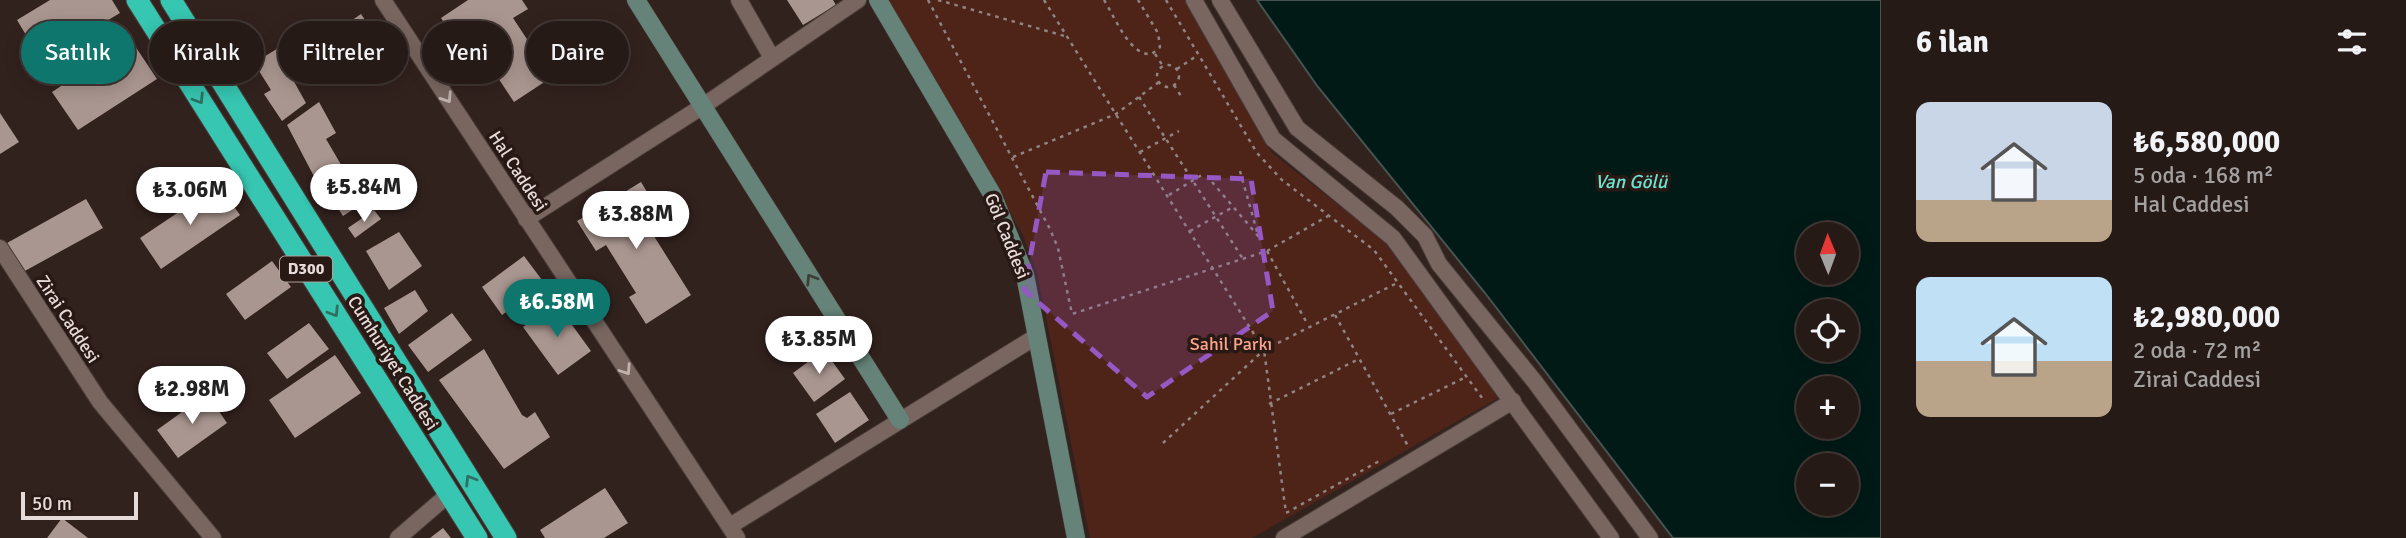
<!DOCTYPE html>
<html lang="tr">
<meta charset="utf-8">
<style>
:root{--surface:#261a16;--page:#322723;--text:#f1f3f6;--muted:#a4a1a1;--line:#423835;--accent:#0f766e}
body{margin:0;font-family:Signika,sans-serif;background:var(--page);color:var(--text);height:100vh;display:flex;flex-direction:column;font-size:26px;white-space:nowrap}
*{box-sizing:border-box;margin:0}
p{font-size:23px;color:var(--muted)}
.icon{flex:none;width:38px;height:38px;fill:none;stroke:currentColor;stroke-width:2;stroke-linecap:round;stroke-linejoin:round}
.map{position:relative;flex:1;overflow:hidden}
.details{display:flex;flex-direction:column;background:var(--surface);width:525px}
.details>*{flex:none}
.banner{position:absolute;left:21px;top:21px;width:665px;height:63px;display:flex;gap:14px}
.needle{width:46px;rotate:359deg}
.tools{position:absolute;left:1796px;top:222px;display:grid;gap:14px}
.tools a{display:grid;place-items:center;width:63px;height:63px;border-radius:50%;background:var(--surface);box-shadow:0 4px 18px #0003,0 0 0 2px var(--line);font-size:35px}
.scale{position:absolute;left:21px;bottom:18px;width:117px;box-sizing:border-box;padding-left:7px;border:4px solid #e6dbd8;border-top:0;font-size:19px;line-height:24px;white-space:nowrap;color:#e6dbd8;-webkit-text-stroke:5px #281915;paint-order:stroke}
.price{position:absolute;translate:-50% -60px;padding:0 16px;border-radius:24px;background:#fff;color:#222;font-size:23px;line-height:46px;filter:drop-shadow(0 2px 4px #0008)}
.price::after{content:'';position:absolute;left:50%;top:42px;width:21px;height:16px;margin-left:-10px;background:inherit;clip-path:polygon(0 0,100% 0,50% 100%)}
.price.current{background:var(--accent);color:#fff}
ul{padding:0;list-style:none}
li{display:flex;align-items:center;gap:21px;height:175px;padding:0 35px}
li span{display:grid;place-items:center;flex:none;width:196px;height:140px;border-radius:14px;color:#555}
li>.icon{margin-inline-start:auto}
span .icon{width:84px;height:84px;fill:#fffc;stroke-width:1}
li b{font-size:30px}
h2{display:flex;justify-content:space-between;align-items:center;height:84px;padding:0 35px;font-size:30px}
.tag{padding:0 24px;border-radius:32px;background:var(--surface);box-shadow:0 4px 18px #0003,0 0 0 2px var(--line);font-size:24px;line-height:63px}
.tag.current{background:var(--accent);color:#fff}
main{display:flex;flex:1;min-height:0}
.map>svg:first-child{display:block}
.green{fill:#4e2419}
.water{fill:#011a16;stroke:#465450;stroke-width:2;fill-rule:evenodd}
.building{fill:#aa9690}
.lines{fill:none;stroke-linecap:round;stroke-linejoin:round}
.street-casing{stroke:#4a3d3a;stroke-width:18}
.secondary-casing{stroke:#4a3d3a;stroke-width:19}
.highway-casing{stroke:#4a3d3a;stroke-width:23}
.path{stroke:#918480;stroke-width:2.5;stroke-dasharray:3.5 5;stroke-linecap:butt}
.street{stroke:#796660;stroke-width:16}
.secondary{stroke:#658378;stroke-width:18}
.highway{stroke:#36c6b1;stroke-width:21}
.oneway{stroke:#c0b2ae}
.oneway2{stroke:#2f7063}
.oneway3{stroke:#3d3e38}
.marked{fill:#9658c5;fill-opacity:0.2;stroke:#9658c5;stroke-width:5;stroke-dasharray:14 9;stroke-linejoin:round}
.labels{text-anchor:middle;dominant-baseline:central;stroke-width:7;stroke-linejoin:round;paint-order:stroke}
.shield{fill:#281915;stroke:#ada19e;stroke-width:2}
.shield-label{font-size:16px;font-weight:bold;fill:#e6dbd8}
.street-label{font-size:18px;fill:#e6dbd8;stroke:#281915}
.park-label{font-size:18px;fill:#ffa38a;stroke:#281915}
.water-label{font-size:19px;font-style:italic;fill:#69e6d1;stroke:#281915}
</style>
<main>
<div class="map">
<svg width="1881" height="538" viewBox="0 0 1881 538">
<rect width="100%" height="100%" fill="#32221e"/>
<!-- green -->
<polygon class="green" points="888,0 1186,0 1271,152 1384,241 1500,397 1252,538 1090,538 1038,277 1023,235"/>
<!-- water -->
<path class="water" d="M1257 0H1881V538H1673L1485 293 1318 87ZM1808 234H1846V273H1808ZM1808 312H1846V350H1808ZM1808 388H1846V427H1808ZM1808 466H1846V504H1808Z"/>
<!-- building -->
<g class="building">
<polygon points="50,0 112,0 120,13 41,60 17,20"/>
<polygon points="468,0 522,0 528,9 513,18 552,77 514,102 473,40 461,48 441,18"/>
<polygon points="787,0 833,0 836,5 803,25"/>
<polygon points="361,14 380,42 341,69 322,41"/>
<polygon points="131,40 157,79 78,130 52,92"/>
<polygon points="280,47 295,74 292,78 306,103 282,121 264,94 271,90 254,63"/>
<polygon points="319,102 336,133 326,139 343,168 318,184 287,125"/>
<polygon points="0,113 19,142 0,154"/>
<polygon points="355,166 374,196 343,216 324,186"/>
<polygon points="641,182 657,208 642,217 691,295 646,324 629,297 636,293 606,245 596,251 577,221"/>
<polygon points="219,185 240,215 161,269 140,238"/>
<polygon points="86,199 103,228 23,272 7,243"/>
<polygon points="374,210 381,219 355,238 348,228"/>
<polygon points="399,232 422,266 389,290 366,251"/>
<polygon points="524,256 545,284 502,315 482,287"/>
<polygon points="272,261 291,287 245,320 226,294"/>
<polygon points="415,290 428,311 399,334 384,308"/>
<polygon points="556,303 591,351 558,375 523,327"/>
<polygon points="452,313 472,340 428,372 408,345"/>
<polygon points="309,323 329,349 287,379 267,353"/>
<polygon points="484,349 522,415 527,418 535,412 550,437 504,469 439,380"/>
<polygon points="824,350 845,379 814,402 793,373"/>
<polygon points="335,355 361,393 295,438 269,400"/>
<polygon points="850,392 869,420 835,443 816,414"/>
<polygon points="207,394 227,423 178,458 157,430"/>
<polygon points="605,488 628,523 604,538 545,538 540,530"/>
<polygon points="62,518 88,538 47,538"/>
<polygon points="443,528 451,538 430,538"/>
</g>
<g class="lines">
<defs>
<g id="street">
<polyline points="383,0 737,538"/>
<polyline points="739,0 772,58"/>
<polyline points="1194,0 1273,139 1393,238 1611,538"/>
<polyline points="1220,0 1297,128 1397,208 1425,236 1439,264 1535,382 1650,538"/>
<polyline points="526,219 703,106 858,0"/>
<polyline points="0,248 100,402 213,538"/>
<polyline points="730,526 1037,336"/>
<polyline points="398,538 449,494"/>
<polyline points="1284,538 1513,401"/>
</g>
<g id="secondary">
<polyline points="636,0 900,420"/>
<polyline points="878,0 992,194 1025,275 1076,538"/>
</g>
<g id="highway">
<polyline points="137,0 477,538"/>
<polyline points="171,0 506,538"/>
</g>
</defs>
<!-- street casing -->
<use href="#street" class="street-casing"/>
<!-- secondary casing -->
<use href="#secondary" class="secondary-casing"/>
<!-- highway casing -->
<use href="#highway" class="highway-casing"/>
<!-- path -->
<g class="path">
<polyline points="928,0 1050,229 1058,248 1072,314 1267,251 1328,216"/>
<polyline points="938,0 1068,37"/>
<polyline points="1044,0 1264,350 1286,513 1381,460"/>
<path d="M1104 0C1115 17 1130 57 1152 54L1160 47 1158 33 1138 0"/>
<polyline points="1166,0 1257,153 1282,180 1374,250 1485,402"/>
<polyline points="1155,54 1163,66"/>
<circle cx="1168" cy="76" r="11"/>
<polyline points="1177,69 1198,55"/>
<polyline points="1174,85 1181,96"/>
<polyline points="1139,97 1243,259"/>
<polyline points="1140,152 1179,131"/>
<polyline points="1013,157 1116,114 1159,82"/>
<polyline points="1240,171 1258,235"/>
<polyline points="1212,182 1259,237"/>
<polyline points="1169,195 1205,173"/>
<polyline points="1190,231 1233,207"/>
<polyline points="1267,251 1308,325"/>
<polyline points="1335,315 1408,446"/>
<polyline points="1269,404 1359,359"/>
<polyline points="1391,414 1466,377"/>
<polyline points="1163,443 1264,350 1397,283"/>
</g>
<!-- street -->
<use href="#street" class="street"/>
<!-- secondary -->
<use href="#secondary" class="secondary"/>
<!-- highway -->
<use href="#highway" class="highway"/>
</g>
<!-- one-way arrows -->
<defs><path id="oneway-chevron" d="M-2-3.5L2.5 0L-2 3.5" fill="none" stroke-width="1.6" stroke-linecap="round" stroke-linejoin="round" transform="scale(1.75)"/></defs>
<g class="oneway">
<use href="#oneway-chevron" transform="translate(447 98) rotate(57)"/>
<use href="#oneway-chevron" transform="translate(626 370) rotate(56)"/>
</g>
<g class="oneway2">
<use href="#oneway-chevron" transform="translate(199 99) rotate(58)"/>
<use href="#oneway-chevron" transform="translate(334 312) rotate(58)"/>
<use href="#oneway-chevron" transform="translate(470 480) rotate(-122)"/>
</g>
<use class="oneway3" href="#oneway-chevron" transform="translate(811 279) rotate(-122)"/>
<!-- marked area -->
<path class="marked" d="M1046 172 1251 179 1273 311 1147 397 1024 290Z"/>
<g class="labels">
<!-- shield labels -->
<rect class="shield" x="280" y="256.5" width="52" height="25" rx="5"/>
<g class="shield-label">
<text x="306" y="269">D300</text>
</g>
<!-- street labels -->
<g class="street-label">
<text transform="translate(518 171) rotate(57)">Hal Caddesi</text>
<text transform="translate(1007 236) rotate(68)">Göl Caddesi</text>
<text transform="translate(68 319) rotate(57)">Zirai Caddesi</text>
<text transform="translate(393 363) rotate(58)">Cumhuriyet Caddesi</text>
</g>
<!-- park labels -->
<g class="park-label">
<text x="1231" y="344">Sahil Parkı</text>
</g>
<!-- water labels -->
<g class="water-label">
<text x="1631" y="182">Van Gölü</text>
</g>
</g>
</svg>
<div class="tools">
<a><svg class="needle" viewBox="-14 -14 28 28"><path d="M0-13l5 13h-10z" fill="#e53935"/><path d="M0 13l5-13h-10z" fill="#a4a1a1"/></svg></a>
<a><svg class="icon" aria-label="locate" viewBox="0 0 24 24"><circle cx="12" cy="12" r="6"/><path d="M12 2v4M12 18v4M2 12h4M18 12h4"/></svg></a>
<a>+</a>
<a>−</a>
</div>
<div class="scale">50 m</div>
<b class="price" style="left:364px;top:224px">₺5.84M</b>
<b class="price" style="left:190px;top:227px">₺3.06M</b>
<b class="price" style="left:636px;top:251px">₺3.88M</b>
<b class="price current" style="left:557px;top:339px">₺6.58M</b>
<b class="price" style="left:819px;top:376px">₺3.85M</b>
<b class="price" style="left:192px;top:426px">₺2.98M</b>
<div class="banner">
<a class="tag current">Satılık</a>
<a class="tag">Kiralık</a>
<a class="tag">Filtreler</a>
<a class="tag">Yeni</a>
<a class="tag">Daire</a>
</div>
</div>
<section class="details">
<h2>6 ilan<svg class="icon" aria-label="filters" viewBox="0 0 24 24"><path d="M4 7h16M4 17h16"/><circle cx="9" cy="7" r="2"/><circle cx="15" cy="17" r="2"/></svg></h2>
<ul>
<li><span style="background:linear-gradient(#c9d6e8 70%,#b9a48a 0)"><svg class="icon" aria-label="home" viewBox="0 0 24 24"><path d="M3 11l9-7 9 7M6 9v11h12V9"/></svg></span><div><b>₺6,580,000</b><p>5 oda · 168 m²</p><p>Hal Caddesi</p></div></li>
<li><span style="background:linear-gradient(#bfe0f5 60%,#b9a48a 0)"><svg class="icon" aria-label="home" viewBox="0 0 24 24"><path d="M3 11l9-7 9 7M6 9v11h12V9"/></svg></span><div><b>₺2,980,000</b><p>2 oda · 72 m²</p><p>Zirai Caddesi</p></div></li>
</ul>
</section>
</main>
